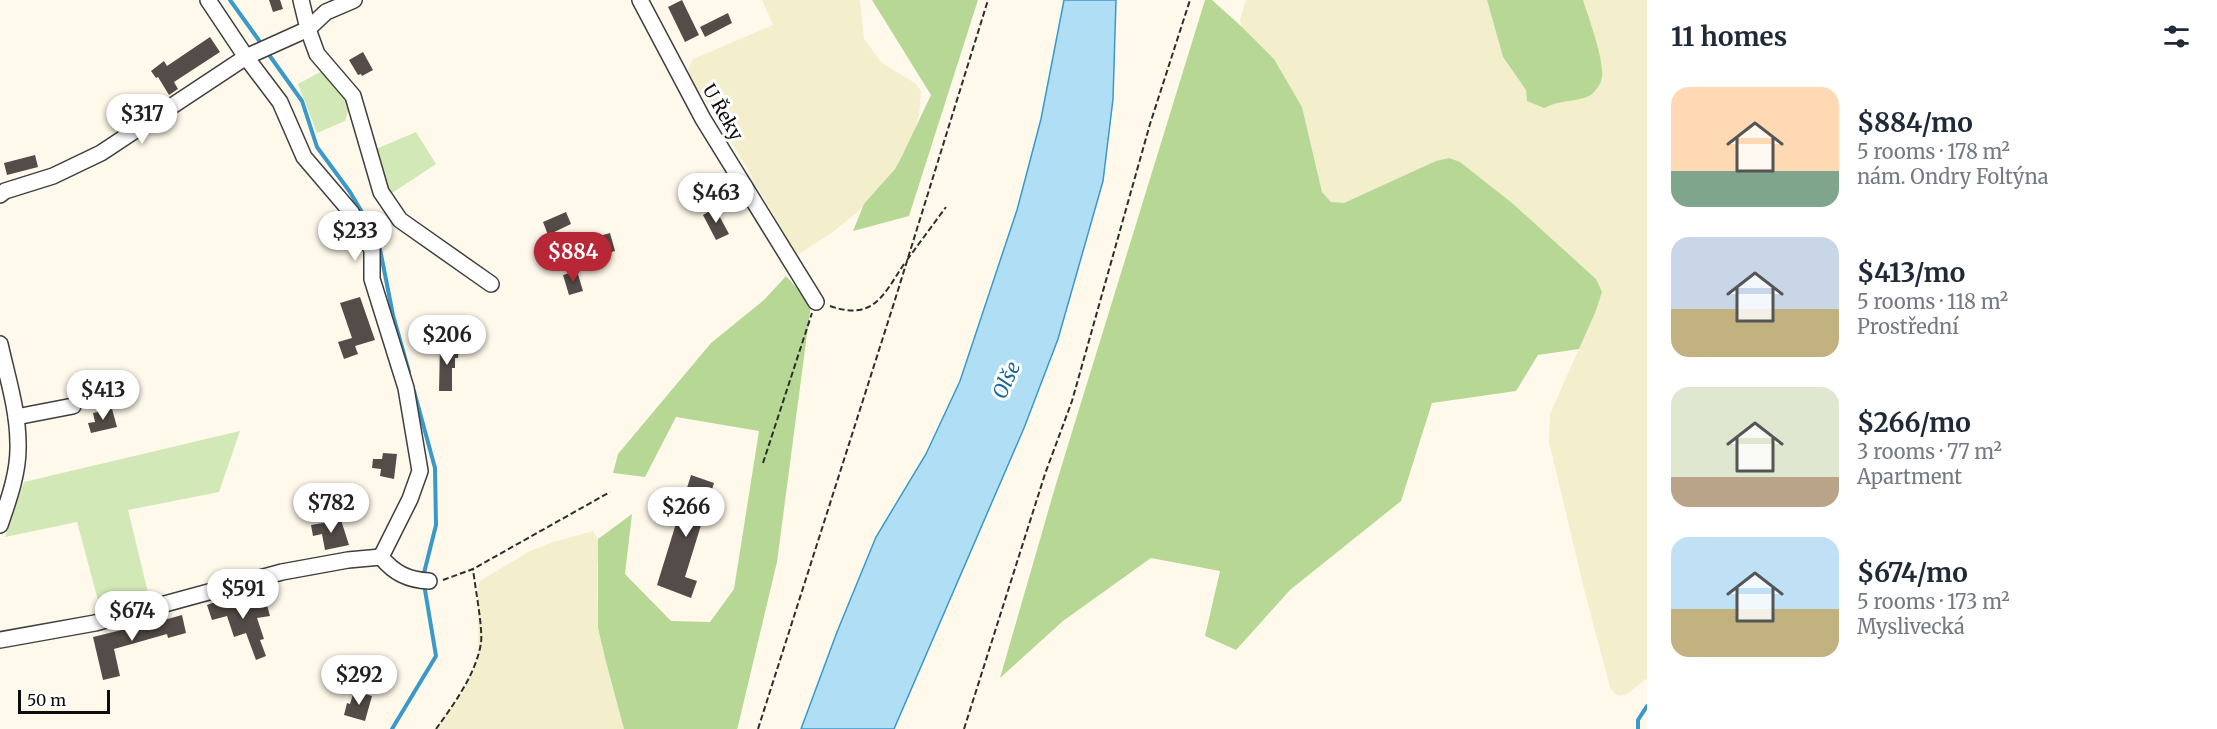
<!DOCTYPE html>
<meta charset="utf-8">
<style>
:root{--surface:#fff;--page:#f6f6f7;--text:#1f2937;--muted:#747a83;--accent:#b82736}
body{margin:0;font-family:Merriweather,serif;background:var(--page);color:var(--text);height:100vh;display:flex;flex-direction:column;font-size:22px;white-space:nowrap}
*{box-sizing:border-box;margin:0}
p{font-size:20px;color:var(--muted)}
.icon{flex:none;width:33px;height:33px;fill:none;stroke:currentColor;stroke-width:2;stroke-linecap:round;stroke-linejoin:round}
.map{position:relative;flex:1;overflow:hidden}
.drawer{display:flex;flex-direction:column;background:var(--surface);width:570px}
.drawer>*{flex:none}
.scale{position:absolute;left:18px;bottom:15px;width:92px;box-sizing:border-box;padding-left:6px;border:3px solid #0c0c0c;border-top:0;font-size:16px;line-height:21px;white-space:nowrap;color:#0c0c0c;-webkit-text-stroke:4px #fff;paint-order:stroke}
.price{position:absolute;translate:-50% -51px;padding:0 14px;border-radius:21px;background:#fff;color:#222;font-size:20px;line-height:39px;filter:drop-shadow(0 2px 3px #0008)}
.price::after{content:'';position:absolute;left:50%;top:36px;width:18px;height:14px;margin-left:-9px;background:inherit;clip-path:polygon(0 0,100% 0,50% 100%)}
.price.on{background:var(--accent);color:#fff}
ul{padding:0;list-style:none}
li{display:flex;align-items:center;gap:18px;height:150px;padding:0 24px}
li span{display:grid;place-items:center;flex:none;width:168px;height:120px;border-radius:18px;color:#555}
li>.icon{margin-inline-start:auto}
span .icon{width:72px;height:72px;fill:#fffc;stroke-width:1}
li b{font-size:26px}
h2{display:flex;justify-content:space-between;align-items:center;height:72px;padding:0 24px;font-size:26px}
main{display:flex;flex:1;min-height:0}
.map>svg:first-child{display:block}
.farmland{fill:#f3eecc}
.green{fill:#d2e8b6}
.forest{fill:#b7d895}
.water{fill:#b0dff5;stroke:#3999ca;stroke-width:1.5}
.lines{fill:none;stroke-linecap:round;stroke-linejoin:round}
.stream{stroke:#3999ca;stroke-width:4}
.building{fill:#544c48}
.minor-casing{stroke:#3f3f3f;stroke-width:18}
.path{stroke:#2e2e2e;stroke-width:2;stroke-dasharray:6 3;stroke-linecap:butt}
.minor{stroke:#fff;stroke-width:15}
.labels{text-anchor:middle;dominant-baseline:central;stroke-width:6;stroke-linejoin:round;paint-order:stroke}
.street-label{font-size:18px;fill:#0c0c0c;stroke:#fff}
.water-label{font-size:20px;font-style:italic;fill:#18699a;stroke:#fff}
</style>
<main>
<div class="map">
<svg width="1647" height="729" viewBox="0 0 1647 729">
<rect width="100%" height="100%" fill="#fff9eb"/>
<!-- farmland -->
<g class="farmland">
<polygon points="762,0 860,0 864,39 882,63 915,83 921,91 919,116 913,134 895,169 859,211 830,234 796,256 748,169 689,75 688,69 693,59 773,25"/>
<polygon points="1246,0 1487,0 1503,57 1526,90 1528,101 1544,108 1554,102 1589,96 1602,78 1601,65 1583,0 1647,0 1647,678 1627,694 1619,696 1614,693 1610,687 1586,597 1549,442 1550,414 1595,313 1596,279 1586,270 1378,190 1344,204 1331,202 1322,192 1302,107 1274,59 1242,27 1240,20"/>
<polygon points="593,531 598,539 599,549 597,569 598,628 606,662 624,729 435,729 461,695 474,670 478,659 478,587 480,581 530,551 553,542"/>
</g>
<!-- green -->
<g class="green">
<polygon points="324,70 350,106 345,121 317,133 298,84"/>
<polygon points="416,132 436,164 389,195 376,149"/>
<polygon points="240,431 219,492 128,510 150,601 102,615 77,522 5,537 24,482"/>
</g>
<!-- forest -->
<g class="forest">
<polygon points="872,0 978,0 909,216 853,231 864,204 895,169 902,156 931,95"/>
<polygon points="1205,0 1212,0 1242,27 1274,59 1302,107 1322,192 1331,202 1344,203 1436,161 1449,158 1460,162 1512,203 1596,279 1602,292 1595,313 1579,349 1538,355 1516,391 1432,403 1401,501 1290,590 1236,650 1205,636 1220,571 1151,558 1063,621 1000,678 1056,484"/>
<path d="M1487 0H1583C1589 19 1604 59 1602 77 1601 84 1595 93 1589 96 1576 102 1559 100 1544 108L1527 101 1526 90 1503 57Z"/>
<polygon points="786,276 811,304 777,562 738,726 737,729 624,729 606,662 598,628 598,539 632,514 625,574 671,621 710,622 734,589 759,431 676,417 645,477 613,473 618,454 711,343 764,300"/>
</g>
<!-- water -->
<polygon class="water" points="1064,0 1116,0 1113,99 1103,181 1058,339 1024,428 894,729 801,729 837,632 876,537 926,454 960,381 1017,210 1041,119"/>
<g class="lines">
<!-- stream -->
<g class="stream">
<polyline points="230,0 263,46"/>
<polyline points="267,52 302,101 317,147 350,192 378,239 393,315 409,372"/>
<polyline points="414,391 435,468 436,525 423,577"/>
<polyline points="392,729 436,656 424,584"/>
<polyline points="1638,729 1638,720 1647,706"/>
</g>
</g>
<!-- building -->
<g class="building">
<polygon points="269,0 280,0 283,9 273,12"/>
<polygon points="682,0 699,35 685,42 668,7"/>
<polygon points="728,13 732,23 705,37 700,27"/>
<polygon points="210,37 220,52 174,82 178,89 169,95 158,77 156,78 151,71 164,61 167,66"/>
<polygon points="363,52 373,70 362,76 361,74 358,75 349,60"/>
<polygon points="35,155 38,167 7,175 4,163"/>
<polygon points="715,208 729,234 716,240 703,215"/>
<polygon points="566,212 571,224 548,235 543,222"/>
<polygon points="610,233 615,251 583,260 578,242"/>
<polygon points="577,271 583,291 569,295 563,275"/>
<polygon points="360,297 375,340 355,346 358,354 344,359 338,342 352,338 340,303"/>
<polygon points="440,345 459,345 458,358 455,358 455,368 452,368 452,391 439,391"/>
<polygon points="112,409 117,427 91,433 88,423 95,422 93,413"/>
<polygon points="383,453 397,454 394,479 380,476 381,469 372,468 373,459 382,459"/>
<polygon points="691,475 714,483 685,577 697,581 691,598 657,585"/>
<polygon points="341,520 349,545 325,550 322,534 313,536 311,525"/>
<polygon points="231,596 234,605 265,598 270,616 257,618 264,639 260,640 266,656 256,660 246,633 234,637 227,616 212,620 207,605"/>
<polygon points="182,615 186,633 168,638 167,634 114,649 120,676 103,680 93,637 146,624 146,627 165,622 164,620"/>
<polygon points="354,691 372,696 365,721 344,715 347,703 350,704"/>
</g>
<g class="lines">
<defs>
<g id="minor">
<polyline points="208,0 246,57 280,102 304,157 351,212 372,250 372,279 406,388 420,471 410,499 381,557"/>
<polyline points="301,0 308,29 317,54 353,96 381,192 400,220 491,284"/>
<polyline points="640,0 703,119 816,302"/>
<polyline points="0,195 5,191 53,176 101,153 246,57 308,29 326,12 354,0"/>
<path d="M0 344C7 376 18 410 18 444 19 471 9 499 0 525"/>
<polyline points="16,417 73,406"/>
<path d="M381 557C394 573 408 580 429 581"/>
<polyline points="0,640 95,623 282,572 348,560 381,557"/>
</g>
</defs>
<!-- minor casing -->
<use href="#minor" class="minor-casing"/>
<!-- path -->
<g class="path">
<polyline points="907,260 946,207"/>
<path d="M830 306C873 321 883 296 904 264"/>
<polyline points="763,463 812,313"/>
<polyline points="443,580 473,569 610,492"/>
<path d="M436 729C454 704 476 674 481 643 483 628 475 587 473 569"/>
<polyline points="758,729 894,303 988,0"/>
<polyline points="964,729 1045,474 1072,401 1150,124 1190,0"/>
</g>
<!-- minor -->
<use href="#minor" class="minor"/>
</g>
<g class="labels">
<!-- street labels -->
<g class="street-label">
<text transform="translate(723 112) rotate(60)">U Řeky</text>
</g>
<!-- water labels -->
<g class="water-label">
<text transform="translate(1006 380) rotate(-65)">Olše</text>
</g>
</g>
</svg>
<div class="scale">50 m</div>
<b class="price" style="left:142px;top:145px">$317</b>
<b class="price" style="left:716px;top:224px">$463</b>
<b class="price" style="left:355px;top:262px">$233</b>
<b class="price on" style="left:573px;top:283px">$884</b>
<b class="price" style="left:447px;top:366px">$206</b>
<b class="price" style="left:103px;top:421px">$413</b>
<b class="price" style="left:331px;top:534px">$782</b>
<b class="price" style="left:686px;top:538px">$266</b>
<b class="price" style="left:243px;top:620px">$591</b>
<b class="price" style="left:132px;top:642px">$674</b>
<b class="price" style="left:359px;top:706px">$292</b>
</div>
<section class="drawer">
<h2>11 homes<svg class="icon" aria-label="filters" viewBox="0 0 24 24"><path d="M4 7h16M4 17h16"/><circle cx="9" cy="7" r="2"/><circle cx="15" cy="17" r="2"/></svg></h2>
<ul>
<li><span style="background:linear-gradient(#ffd9b3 70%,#7fa58c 0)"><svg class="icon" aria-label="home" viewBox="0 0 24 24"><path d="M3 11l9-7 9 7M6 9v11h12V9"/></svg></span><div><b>$884/mo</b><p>5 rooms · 178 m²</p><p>nám. Ondry Foltýna</p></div></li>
<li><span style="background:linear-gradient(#c9d6e8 60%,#c2b280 0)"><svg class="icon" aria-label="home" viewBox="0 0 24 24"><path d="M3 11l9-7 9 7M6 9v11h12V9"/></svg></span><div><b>$413/mo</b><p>5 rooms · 118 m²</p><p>Prostřední</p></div></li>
<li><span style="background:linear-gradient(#dfe7d0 75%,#b9a48a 0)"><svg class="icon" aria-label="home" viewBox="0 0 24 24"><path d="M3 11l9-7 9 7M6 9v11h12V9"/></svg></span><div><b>$266/mo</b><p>3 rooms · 77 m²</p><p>Apartment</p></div></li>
<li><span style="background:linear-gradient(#bfe0f5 60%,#c2b280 0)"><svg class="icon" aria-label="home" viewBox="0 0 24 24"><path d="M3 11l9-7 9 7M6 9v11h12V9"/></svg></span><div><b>$674/mo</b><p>5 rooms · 173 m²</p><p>Myslivecká</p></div></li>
</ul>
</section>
</main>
